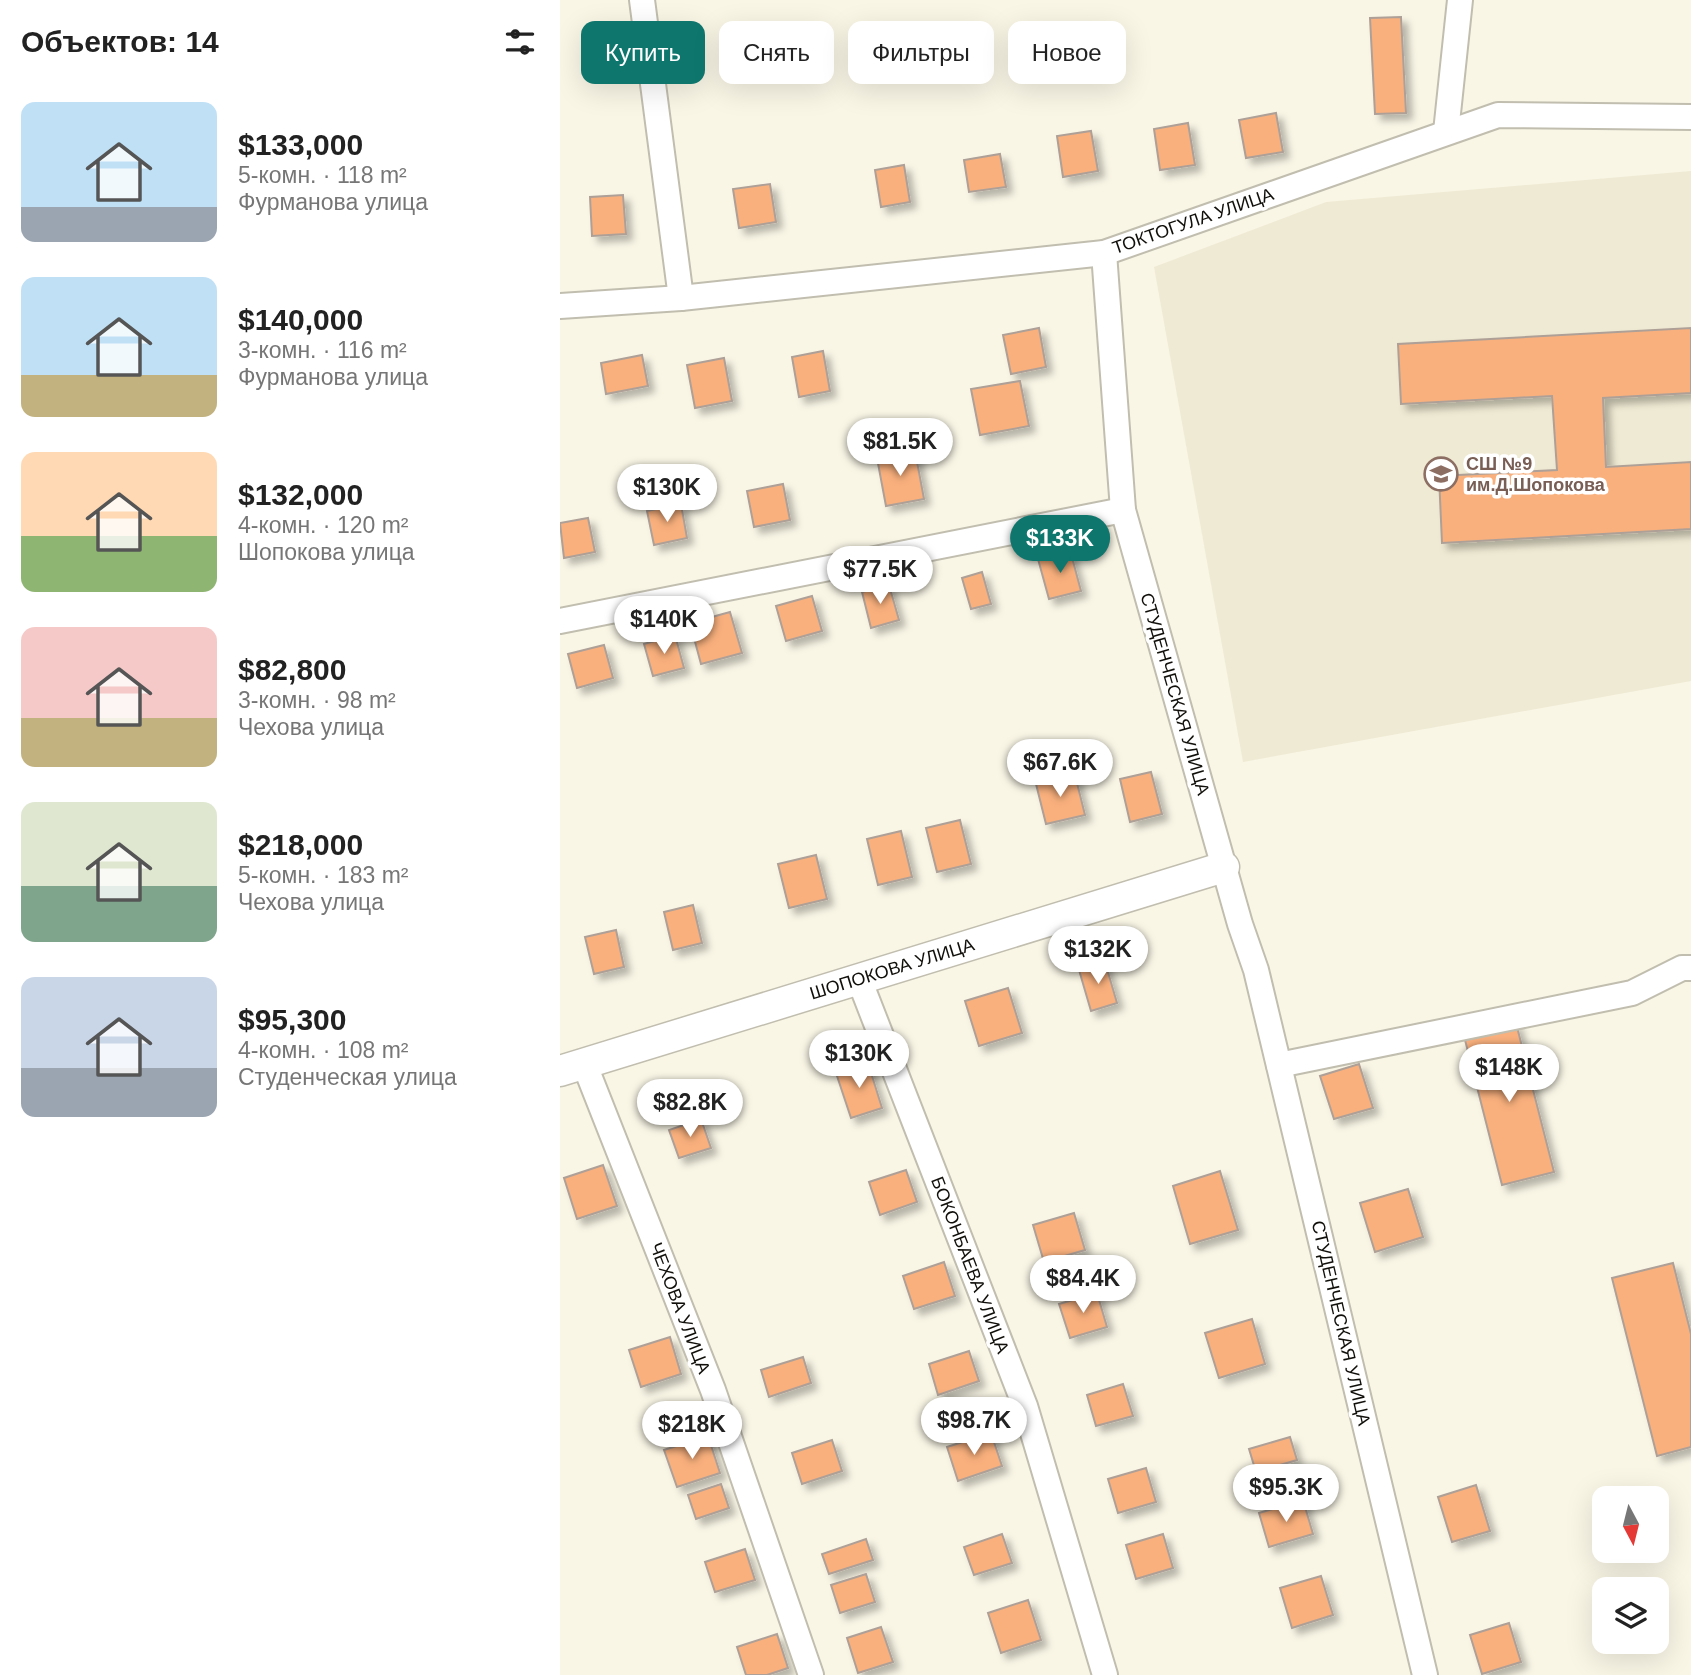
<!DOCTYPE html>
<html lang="ru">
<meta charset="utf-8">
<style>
:root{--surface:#fff;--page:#f2f2f2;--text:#222;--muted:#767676;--accent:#0f766e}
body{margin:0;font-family:Helvetica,sans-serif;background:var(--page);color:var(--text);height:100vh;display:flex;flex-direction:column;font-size:26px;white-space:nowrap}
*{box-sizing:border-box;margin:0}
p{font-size:23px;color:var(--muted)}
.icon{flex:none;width:38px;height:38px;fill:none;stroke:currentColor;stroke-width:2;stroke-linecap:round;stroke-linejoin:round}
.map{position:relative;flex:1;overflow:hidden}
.sheet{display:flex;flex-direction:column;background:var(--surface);width:560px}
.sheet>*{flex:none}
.hud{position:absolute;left:21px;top:21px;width:665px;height:63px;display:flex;gap:14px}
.needle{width:46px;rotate:173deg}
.buttons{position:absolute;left:1032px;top:1486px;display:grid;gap:14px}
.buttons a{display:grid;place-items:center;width:77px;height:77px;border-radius:14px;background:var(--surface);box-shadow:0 7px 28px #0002;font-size:35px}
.price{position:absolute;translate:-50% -60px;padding:0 16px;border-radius:24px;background:#fff;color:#222;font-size:23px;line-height:46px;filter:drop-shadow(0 2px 4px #0008)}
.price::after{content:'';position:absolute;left:50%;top:42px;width:21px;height:16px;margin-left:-10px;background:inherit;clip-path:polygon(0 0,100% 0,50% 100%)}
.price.on{background:var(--accent);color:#fff}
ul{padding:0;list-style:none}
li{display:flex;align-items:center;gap:21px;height:175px;padding:0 21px}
li span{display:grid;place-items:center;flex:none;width:196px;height:140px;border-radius:14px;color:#555}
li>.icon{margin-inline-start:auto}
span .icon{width:84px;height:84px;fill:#fffc;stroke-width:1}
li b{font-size:30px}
h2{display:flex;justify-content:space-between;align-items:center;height:84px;padding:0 21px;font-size:30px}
.chip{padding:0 24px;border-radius:14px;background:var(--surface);box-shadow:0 7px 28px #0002;font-size:24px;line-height:63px}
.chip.on{background:var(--accent);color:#fff}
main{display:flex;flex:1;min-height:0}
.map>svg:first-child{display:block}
.built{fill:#efead3}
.building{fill:#f9b07d;stroke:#aea097;stroke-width:2;filter:url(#shadow)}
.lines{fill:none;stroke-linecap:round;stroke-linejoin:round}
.minor-casing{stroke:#c1beaf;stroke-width:28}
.tertiary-casing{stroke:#c1beaf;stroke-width:33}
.minor{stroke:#fff;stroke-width:24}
.tertiary{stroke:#fff;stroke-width:30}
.labels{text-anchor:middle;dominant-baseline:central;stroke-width:7;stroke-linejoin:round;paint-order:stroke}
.street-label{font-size:18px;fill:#110f0a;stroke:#fff}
.education-label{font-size:18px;font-weight:bold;fill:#785e54;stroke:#fff;text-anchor:start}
</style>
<main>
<section class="sheet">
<h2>Объектов: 14<svg class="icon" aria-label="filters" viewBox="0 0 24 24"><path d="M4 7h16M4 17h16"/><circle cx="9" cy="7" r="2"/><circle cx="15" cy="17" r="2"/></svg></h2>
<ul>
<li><span style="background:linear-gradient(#bfe0f5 75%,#9aa5b1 0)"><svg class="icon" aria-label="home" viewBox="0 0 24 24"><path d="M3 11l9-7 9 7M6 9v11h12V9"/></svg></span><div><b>$133,000</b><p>5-комн. · 118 m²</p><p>Фурманова улица</p></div></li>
<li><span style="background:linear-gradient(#bfe0f5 70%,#c2b280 0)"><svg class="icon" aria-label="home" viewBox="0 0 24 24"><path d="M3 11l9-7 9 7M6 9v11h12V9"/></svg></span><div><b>$140,000</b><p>3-комн. · 116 m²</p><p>Фурманова улица</p></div></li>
<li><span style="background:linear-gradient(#ffd9b3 60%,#8fb573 0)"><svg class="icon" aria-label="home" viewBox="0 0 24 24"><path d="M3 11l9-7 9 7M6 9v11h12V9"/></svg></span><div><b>$132,000</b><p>4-комн. · 120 m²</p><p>Шопокова улица</p></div></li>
<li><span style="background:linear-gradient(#f6c9c9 65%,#c2b280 0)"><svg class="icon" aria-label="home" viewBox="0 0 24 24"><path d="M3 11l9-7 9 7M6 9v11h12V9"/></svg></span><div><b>$82,800</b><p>3-комн. · 98 m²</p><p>Чехова улица</p></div></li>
<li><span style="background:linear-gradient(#dfe7d0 60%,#7fa58c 0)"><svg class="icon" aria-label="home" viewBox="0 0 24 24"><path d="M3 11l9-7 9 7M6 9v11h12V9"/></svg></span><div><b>$218,000</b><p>5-комн. · 183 m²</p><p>Чехова улица</p></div></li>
<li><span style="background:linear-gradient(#c9d6e8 65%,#9aa5b1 0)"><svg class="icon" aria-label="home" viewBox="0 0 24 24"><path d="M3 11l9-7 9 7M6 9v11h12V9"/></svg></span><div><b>$95,300</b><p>4-комн. · 108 m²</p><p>Студенческая улица</p></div></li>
</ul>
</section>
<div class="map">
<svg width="1131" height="1675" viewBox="0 0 1131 1675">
<defs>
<filter id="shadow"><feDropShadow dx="6" dy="6" stdDeviation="3.5" flood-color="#0004"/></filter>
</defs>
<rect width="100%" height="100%" fill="#f9f6e6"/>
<!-- built -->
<polygon class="built" points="1131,171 1131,681 683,762 594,267 766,202"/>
<!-- building -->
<g class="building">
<polygon points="841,17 846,113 815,114 810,18"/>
<polygon points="716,113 723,152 686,158 679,120"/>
<polygon points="628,123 635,165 600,170 594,129"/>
<polygon points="531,131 538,171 503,177 497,136"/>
<polygon points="440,154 446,187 409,192 404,160"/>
<polygon points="344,165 350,202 321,207 315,170"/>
<polygon points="210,184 216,222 179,228 173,189"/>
<polygon points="63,195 66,234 32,236 30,197"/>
<polygon points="479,328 486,367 451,374 443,335"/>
<polygon points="1131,328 1131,393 1043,398 1046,467 1131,462 1131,529 882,543 879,476 997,470 992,396 841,404 838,344"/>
<polygon points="263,351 270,391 239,397 232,357"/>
<polygon points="82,355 88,386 46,394 41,363"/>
<polygon points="164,358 172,401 135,408 127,365"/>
<polygon points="460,381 469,426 420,435 411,389"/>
<polygon points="355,451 364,499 326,506 317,458"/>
<polygon points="223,484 230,520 194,527 187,491"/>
<polygon points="121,504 127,538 94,545 87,511"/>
<polygon points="28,518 35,552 4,558 0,523"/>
<polygon points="510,550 521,591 489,599 478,559"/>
<polygon points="422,572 431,604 411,609 402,578"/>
<polygon points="329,585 339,620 311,628 302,592"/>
<polygon points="252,596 262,631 226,641 216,606"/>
<polygon points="170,612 182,653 141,664 130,623"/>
<polygon points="115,635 124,668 93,676 84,644"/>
<polygon points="44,645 53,678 17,688 8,654"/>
<polygon points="591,772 602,814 570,822 560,779"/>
<polygon points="515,775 525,815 486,824 476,784"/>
<polygon points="400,820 411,864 377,872 366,828"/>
<polygon points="341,831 352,877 318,885 307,839"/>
<polygon points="256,855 267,899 229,908 218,864"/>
<polygon points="133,905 142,943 113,950 104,912"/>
<polygon points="56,930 64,967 34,974 25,937"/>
<polygon points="545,962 557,1003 531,1011 519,970"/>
<polygon points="448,988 462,1033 419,1046 405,1001"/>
<polygon points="956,1023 994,1172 942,1185 904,1036"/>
<polygon points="308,1063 322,1108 291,1118 276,1073"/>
<polygon points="799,1064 813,1108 774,1119 760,1076"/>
<polygon points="141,1119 151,1148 119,1158 109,1130"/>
<polygon points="43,1165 57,1206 17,1219 4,1178"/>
<polygon points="346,1170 357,1202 320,1215 309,1182"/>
<polygon points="660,1171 678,1230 630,1244 613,1186"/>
<polygon points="848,1189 863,1237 815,1252 800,1203"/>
<polygon points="514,1213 525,1250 484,1262 473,1225"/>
<polygon points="384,1262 395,1296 354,1309 343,1276"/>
<polygon points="1113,1263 1131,1334 1131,1447 1097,1456 1052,1278"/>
<polygon points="537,1293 547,1327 510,1338 499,1304"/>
<polygon points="692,1319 705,1364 659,1378 645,1333"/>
<polygon points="110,1337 121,1374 81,1387 69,1350"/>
<polygon points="409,1351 419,1381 378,1395 369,1364"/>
<polygon points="243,1357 251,1383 209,1397 201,1370"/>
<polygon points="563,1384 573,1416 536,1426 527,1395"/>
<polygon points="431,1433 442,1466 398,1481 387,1447"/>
<polygon points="148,1436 160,1473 117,1487 104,1450"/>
<polygon points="730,1437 737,1460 696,1472 689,1449"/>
<polygon points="272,1440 282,1471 242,1484 232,1453"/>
<polygon points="586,1468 596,1502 558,1513 548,1479"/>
<polygon points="161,1484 169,1508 136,1519 128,1495"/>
<polygon points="916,1485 930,1531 892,1542 878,1497"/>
<polygon points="743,1500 753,1534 709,1547 699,1513"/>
<polygon points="442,1534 452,1563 414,1575 404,1547"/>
<polygon points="603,1534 613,1568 576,1579 566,1545"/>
<polygon points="306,1539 313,1560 269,1574 262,1554"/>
<polygon points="185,1549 195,1580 155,1592 145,1562"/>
<polygon points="306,1574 315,1602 280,1613 271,1585"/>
<polygon points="761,1576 773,1615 732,1628 720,1588"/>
<polygon points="468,1600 481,1640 441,1653 428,1613"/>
<polygon points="949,1623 961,1662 922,1674 910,1635"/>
<polygon points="321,1627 333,1662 298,1673 287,1638"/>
<polygon points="217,1634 228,1668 207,1675 186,1675 177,1647"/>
</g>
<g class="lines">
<defs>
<g id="minor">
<polyline points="82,0 121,298"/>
<polyline points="886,132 900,0"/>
<polyline points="544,253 563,510 680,924 696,970 865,1675"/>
<polyline points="0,306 121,298 544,253 938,115 1131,117"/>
<polyline points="0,621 563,510"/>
<polyline points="299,979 465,1406 545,1675"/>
<polyline points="24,1063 153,1390 251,1675"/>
<polyline points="719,1065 1072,993 1122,968 1131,968"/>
</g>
<polyline id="tertiary" points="0,1071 664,867"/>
</defs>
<!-- minor casing -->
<use href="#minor" class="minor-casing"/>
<!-- tertiary casing -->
<use href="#tertiary" class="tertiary-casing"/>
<!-- minor -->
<use href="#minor" class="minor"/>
<!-- tertiary -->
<use href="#tertiary" class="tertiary"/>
</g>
<!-- icons -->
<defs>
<symbol id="school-ring" viewBox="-11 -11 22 22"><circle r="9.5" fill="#fff" stroke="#8d6e63" stroke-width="1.5"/><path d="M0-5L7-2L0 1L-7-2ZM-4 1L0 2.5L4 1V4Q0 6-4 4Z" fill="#8d6e63"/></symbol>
</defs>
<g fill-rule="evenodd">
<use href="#school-ring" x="862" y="455" width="38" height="38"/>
</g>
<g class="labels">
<!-- street labels -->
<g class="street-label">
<text transform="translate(633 221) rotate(-19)">ТОКТОГУЛА УЛИЦА</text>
<text transform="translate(615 694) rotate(74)">СТУДЕНЧЕСКАЯ УЛИЦА</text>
<text transform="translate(332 969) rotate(-17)">ШОПОКОВА УЛИЦА</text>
<text transform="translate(410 1265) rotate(69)">БОКОНБАЕВА УЛИЦА</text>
<text transform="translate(120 1308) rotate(69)">ЧЕХОВА УЛИЦА</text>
<text transform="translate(781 1323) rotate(77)">СТУДЕНЧЕСКАЯ УЛИЦА</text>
</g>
<!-- education labels -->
<g class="education-label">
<text x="906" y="464">СШ №9<tspan x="906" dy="21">им.Д.Шопокова</tspan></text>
</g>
</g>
</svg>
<div class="buttons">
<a><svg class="needle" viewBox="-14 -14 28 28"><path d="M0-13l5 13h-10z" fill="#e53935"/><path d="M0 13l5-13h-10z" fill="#767676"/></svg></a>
<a><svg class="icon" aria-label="layers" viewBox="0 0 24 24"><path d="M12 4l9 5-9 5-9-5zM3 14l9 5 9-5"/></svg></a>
</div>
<b class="price" style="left:340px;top:478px">$81.5K</b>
<b class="price" style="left:107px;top:524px">$130K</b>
<b class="price on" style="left:500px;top:575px">$133K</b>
<b class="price" style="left:320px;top:606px">$77.5K</b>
<b class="price" style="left:104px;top:656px">$140K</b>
<b class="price" style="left:500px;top:799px">$67.6K</b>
<b class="price" style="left:538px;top:986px">$132K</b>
<b class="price" style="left:299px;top:1090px">$130K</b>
<b class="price" style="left:949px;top:1104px">$148K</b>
<b class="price" style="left:130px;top:1139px">$82.8K</b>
<b class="price" style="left:523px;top:1315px">$84.4K</b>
<b class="price" style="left:414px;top:1457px">$98.7K</b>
<b class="price" style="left:132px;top:1461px">$218K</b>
<b class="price" style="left:726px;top:1524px">$95.3K</b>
<div class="hud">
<a class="chip on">Купить</a>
<a class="chip">Снять</a>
<a class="chip">Фильтры</a>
<a class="chip">Новое</a>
</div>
</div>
</main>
